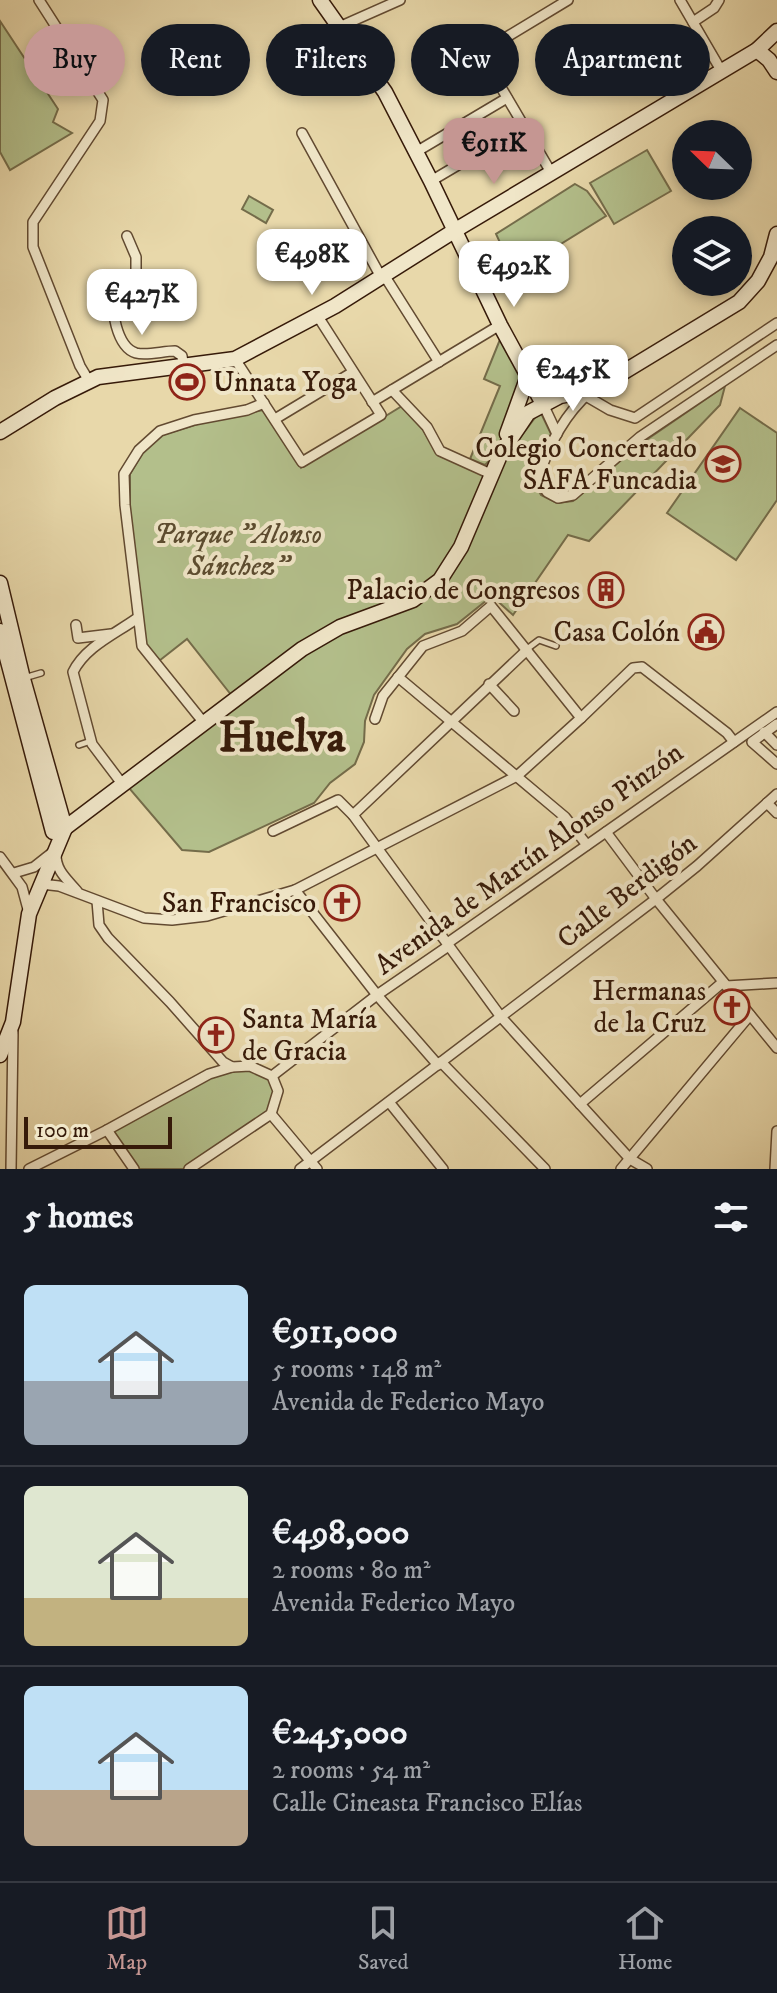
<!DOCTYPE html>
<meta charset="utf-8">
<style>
:root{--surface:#171b24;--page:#20242c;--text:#f1f3f6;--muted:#9ea1a6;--line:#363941;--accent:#c59692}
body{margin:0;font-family:"IM FELL DW Pica",serif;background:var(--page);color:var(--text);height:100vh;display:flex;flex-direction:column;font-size:30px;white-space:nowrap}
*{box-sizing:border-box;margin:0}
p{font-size:26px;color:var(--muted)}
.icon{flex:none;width:44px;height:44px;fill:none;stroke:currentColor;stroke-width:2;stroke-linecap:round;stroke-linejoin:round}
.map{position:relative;height:1169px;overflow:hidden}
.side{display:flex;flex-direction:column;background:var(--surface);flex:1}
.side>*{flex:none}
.banner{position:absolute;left:24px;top:24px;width:730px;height:72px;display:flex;gap:16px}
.needle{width:52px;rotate:293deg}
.tools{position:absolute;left:672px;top:120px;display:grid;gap:16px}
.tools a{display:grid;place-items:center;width:80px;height:80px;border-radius:50%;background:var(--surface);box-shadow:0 4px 12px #0003;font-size:40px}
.scale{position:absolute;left:24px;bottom:20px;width:148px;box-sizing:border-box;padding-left:8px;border:4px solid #361a09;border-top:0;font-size:22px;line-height:28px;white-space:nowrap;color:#361a09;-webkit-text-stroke:6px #f0e6c8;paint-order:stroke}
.price{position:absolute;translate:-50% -68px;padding:0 18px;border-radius:16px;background:#fff;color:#222;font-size:26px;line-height:52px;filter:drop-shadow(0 2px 4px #0008)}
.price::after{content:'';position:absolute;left:50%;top:48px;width:24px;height:18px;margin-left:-12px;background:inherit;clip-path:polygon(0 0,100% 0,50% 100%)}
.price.on{background:var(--accent);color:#111}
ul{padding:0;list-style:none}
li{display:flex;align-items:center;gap:24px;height:200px;padding:0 24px}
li+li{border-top:2px solid var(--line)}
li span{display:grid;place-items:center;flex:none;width:224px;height:160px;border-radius:12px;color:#555}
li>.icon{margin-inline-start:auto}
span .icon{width:96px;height:96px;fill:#fffc;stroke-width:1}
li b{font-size:34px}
h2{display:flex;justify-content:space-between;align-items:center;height:96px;padding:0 24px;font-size:34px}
.tag{padding:0 28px;border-radius:36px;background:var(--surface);box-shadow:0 4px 12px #0003;font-size:28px;line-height:72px}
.tag.on{background:var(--accent);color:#111}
.tab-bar{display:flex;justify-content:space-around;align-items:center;height:112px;border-top:2px solid var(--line);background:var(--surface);font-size:22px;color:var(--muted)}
.tab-bar a{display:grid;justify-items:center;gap:4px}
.tab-bar .on{color:var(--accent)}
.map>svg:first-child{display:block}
.green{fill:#b3bf8b;stroke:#746c4a;stroke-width:2}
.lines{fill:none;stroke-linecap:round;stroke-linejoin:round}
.lane-casing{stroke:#624a31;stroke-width:8}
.street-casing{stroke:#624a31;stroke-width:12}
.secondary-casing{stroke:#361a09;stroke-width:17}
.lane{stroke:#f0e6c8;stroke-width:5}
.street{stroke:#f0e6c8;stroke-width:9}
.secondary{stroke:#f0e6c8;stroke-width:14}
.labels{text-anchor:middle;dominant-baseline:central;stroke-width:8;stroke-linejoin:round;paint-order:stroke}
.poi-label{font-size:28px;fill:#361a09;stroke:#f0e6c8;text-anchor:end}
.park-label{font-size:28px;font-style:italic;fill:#5c4c30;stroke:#f0e6c8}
.street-label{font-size:28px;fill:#361a09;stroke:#f0e6c8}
.town-label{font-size:44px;font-weight:bold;fill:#361a09;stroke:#f0e6c8}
</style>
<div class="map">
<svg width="777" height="1169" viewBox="0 0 777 1169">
<rect width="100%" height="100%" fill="#e8d8aa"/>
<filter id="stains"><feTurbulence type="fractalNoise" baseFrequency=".0025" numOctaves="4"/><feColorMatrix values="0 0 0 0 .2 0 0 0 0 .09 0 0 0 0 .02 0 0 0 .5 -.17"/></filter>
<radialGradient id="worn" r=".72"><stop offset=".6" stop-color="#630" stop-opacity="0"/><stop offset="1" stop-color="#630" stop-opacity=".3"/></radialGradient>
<!-- green -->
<g class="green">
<polygon points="0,21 58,109 53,122 72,133 10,170 0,152"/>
<polygon points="647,150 671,191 614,224 590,183"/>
<polygon points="575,184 587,191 606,216 514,273 496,234"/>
<polygon points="249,196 273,210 266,223 242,209"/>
<polygon points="501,337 523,382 495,455 485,465 470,459 500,386 484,379"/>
<polygon points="725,386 720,405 589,541 568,535 513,615 492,596 457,624 425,634 407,649 374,695 365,721 364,742 355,764 330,783 314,803 209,852 182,850 129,788 304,654 343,631 444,582 508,454 540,411 551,434 532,478 541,495 557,503 573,501 639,445"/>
<polygon points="402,406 422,428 438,455 489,477 458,544 437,578 410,596 339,623 232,696 187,639 159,661 145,646 130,511 130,474 143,452 162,435 201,423 263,410 301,468"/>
<polygon points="740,408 777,433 777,500 736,560 667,513"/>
<polygon points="250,1066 272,1076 278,1091 271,1114 189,1169 134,1169 107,1130 209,1074"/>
</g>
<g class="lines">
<defs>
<g id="lane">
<polyline points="527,649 539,640 556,646"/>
<polyline points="24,678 41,673"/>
<polyline points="79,745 91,741"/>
</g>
<g id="street">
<polyline points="39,0 103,100 100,121 33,222 33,247 80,366 89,381"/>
<polyline points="680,0 722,72"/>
<polyline points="693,22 714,8 719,0"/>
<polyline points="339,27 400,0"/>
<polyline points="302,133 381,277"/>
<polyline points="416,152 507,98"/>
<polyline points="552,174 485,60 485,53 500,41 568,0"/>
<polyline points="431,181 524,126"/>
<polyline points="127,236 136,257 136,280"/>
<polyline points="384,275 439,362"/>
<path d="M164 293 136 280H121L113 290C111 308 116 347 136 353 147 356 163 351 175 351L182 356 184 367"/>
<polyline points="235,359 302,462 381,415 317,315"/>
<polyline points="392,390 427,427 440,451 493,475"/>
<path d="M590 392C564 415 548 446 538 479L547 492 558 498 573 495 640 437 777 345"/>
<polyline points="586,396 610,410 635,418 777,323"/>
<polyline points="372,402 500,325"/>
<polyline points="543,404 557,434"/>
<polyline points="275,419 353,372"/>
<polyline points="76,625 78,638 111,634"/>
<polyline points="398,677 565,817 587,845"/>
<polyline points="489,684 514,711"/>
<polyline points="375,719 383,696 423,646 462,631 491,606 581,718"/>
<polyline points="204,723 142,646 125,505 124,474 139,450 160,431 194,420 247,410 264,403"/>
<polyline points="777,724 752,742 777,764"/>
<polyline points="764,732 777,745"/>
<path d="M123 785 92 744 73 672C85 647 115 634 136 619"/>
<polyline points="767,803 777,813"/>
<polyline points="353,815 527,650"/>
<polyline points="273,831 338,800 353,815 501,1017 630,1159 647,1169"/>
<polyline points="606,832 656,899 777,1048"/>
<path d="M56 853C55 870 67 879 77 891"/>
<polyline points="0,857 22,887 29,913"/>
<polyline points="14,873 34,867 53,852"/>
<polyline points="41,884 59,886 144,918 172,920 207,916 295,890 517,776 581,718 633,668 642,667 727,733 734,742"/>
<polyline points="295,890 377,995 438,1065"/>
<polyline points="97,901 99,925 108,938 170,1002 223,1062 232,1067"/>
<polyline points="726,986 777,983"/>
<polyline points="441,1062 545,1169"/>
<polyline points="272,1076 377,995 447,947 449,942 777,712"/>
<polyline points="389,1102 443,1169"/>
<polyline points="580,1104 723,982"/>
<polyline points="271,1114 317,1169"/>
<polyline points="107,1130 134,1169"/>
<polyline points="11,1169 13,1032"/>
<polyline points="29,1169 107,1130 209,1074 232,1067 250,1066 272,1076 278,1091 271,1114 189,1169"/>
<polyline points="300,1169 656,899 697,866 777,794"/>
<polyline points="621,1169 750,1015"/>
<polyline points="775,1169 777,1131"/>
</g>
<g id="secondary">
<polyline points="320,0 385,92 431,181 500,325 543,404"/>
<polyline points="757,50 769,60 777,72"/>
<polyline points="0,432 55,398 98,377 235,359 335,306 454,231 757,50 777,31"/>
<polyline points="507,434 528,376"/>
<polyline points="0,583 23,679 65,828"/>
<polyline points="0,631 53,832"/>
<polyline points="52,826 65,828 302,649 340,627 413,600 440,580 461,547 501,453 528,413 560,396 594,390 739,302 758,281 771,257 777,234"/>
<polyline points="0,1055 13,1022 29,914 65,828"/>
</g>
</defs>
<!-- lane casing -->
<use href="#lane" class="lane-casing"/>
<!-- street casing -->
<use href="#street" class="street-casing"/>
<!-- secondary casing -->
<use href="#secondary" class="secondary-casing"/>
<!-- lane -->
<use href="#lane" class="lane"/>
<!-- street -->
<use href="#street" class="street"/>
<!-- secondary -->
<use href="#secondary" class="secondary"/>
</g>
<!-- icons -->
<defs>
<symbol id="stadium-ring" viewBox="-11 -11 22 22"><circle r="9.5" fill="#f0e6c8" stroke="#8f2418" stroke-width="1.5"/><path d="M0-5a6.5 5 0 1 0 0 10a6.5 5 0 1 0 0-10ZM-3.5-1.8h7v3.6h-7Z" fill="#8f2418"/></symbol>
<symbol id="school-ring" viewBox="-11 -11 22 22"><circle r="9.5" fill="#f0e6c8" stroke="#8f2418" stroke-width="1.5"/><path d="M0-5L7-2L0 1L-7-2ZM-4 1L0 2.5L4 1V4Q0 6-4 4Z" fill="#8f2418"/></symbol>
<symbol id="building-ring" viewBox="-11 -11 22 22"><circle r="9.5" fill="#f0e6c8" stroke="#8f2418" stroke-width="1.5"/><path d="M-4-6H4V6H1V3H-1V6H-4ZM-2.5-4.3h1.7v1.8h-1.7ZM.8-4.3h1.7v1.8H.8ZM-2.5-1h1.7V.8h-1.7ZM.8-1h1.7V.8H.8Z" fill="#8f2418"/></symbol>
<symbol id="civic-ring" viewBox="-11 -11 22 22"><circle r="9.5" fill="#f0e6c8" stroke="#8f2418" stroke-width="1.5"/><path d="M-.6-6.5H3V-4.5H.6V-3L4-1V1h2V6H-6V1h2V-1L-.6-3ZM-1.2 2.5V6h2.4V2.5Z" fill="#8f2418"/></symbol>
<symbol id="church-ring" viewBox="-11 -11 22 22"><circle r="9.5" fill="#f0e6c8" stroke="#8f2418" stroke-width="1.5"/><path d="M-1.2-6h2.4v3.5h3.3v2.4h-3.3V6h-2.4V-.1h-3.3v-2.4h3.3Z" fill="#8f2418"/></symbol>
</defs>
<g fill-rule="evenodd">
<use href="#stadium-ring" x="167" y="362" width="40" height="40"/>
<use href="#school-ring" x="703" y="444" width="40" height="40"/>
<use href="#building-ring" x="586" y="570" width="40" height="40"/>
<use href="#civic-ring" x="686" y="612" width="40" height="40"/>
<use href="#church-ring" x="322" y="883" width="40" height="40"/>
<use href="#church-ring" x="712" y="987" width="40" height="40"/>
<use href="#church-ring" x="196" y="1015" width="40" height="40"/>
</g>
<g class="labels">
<!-- poi labels -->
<g class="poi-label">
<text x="213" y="382" text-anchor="start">Unnata Yoga</text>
<text x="697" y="448">Colegio Concertado<tspan x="697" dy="32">SAFA Funcadia</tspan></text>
<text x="580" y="590">Palacio de Congresos</text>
<text x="680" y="632">Casa Colón</text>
<text x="316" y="903">San Francisco</text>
<text x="706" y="991">Hermanas<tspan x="706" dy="32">de la Cruz</tspan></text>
<text x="242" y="1019" text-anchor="start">Santa María<tspan x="242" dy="32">de Gracia</tspan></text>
</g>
<!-- park labels -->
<g class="park-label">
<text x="238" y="534">Parque "Alonso<tspan x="238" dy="32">Sánchez"</tspan></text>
</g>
<!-- street labels -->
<g class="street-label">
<text transform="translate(529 859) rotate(-36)">Avenida de Martín Alonso Pinzón</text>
<text transform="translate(627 891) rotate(-38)">Calle Berdigón</text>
</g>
<!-- town labels -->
<g class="town-label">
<text x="282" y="738">Huelva</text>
</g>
</g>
<rect width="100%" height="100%" filter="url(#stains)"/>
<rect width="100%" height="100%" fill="url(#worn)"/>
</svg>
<div class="tools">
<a><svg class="needle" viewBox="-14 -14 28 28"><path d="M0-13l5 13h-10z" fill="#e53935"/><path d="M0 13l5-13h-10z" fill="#9ea1a6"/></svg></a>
<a><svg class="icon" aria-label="layers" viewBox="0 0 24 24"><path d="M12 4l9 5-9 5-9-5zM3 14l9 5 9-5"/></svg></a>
</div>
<div class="scale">100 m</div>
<b class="price on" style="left:494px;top:186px">€911K</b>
<b class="price" style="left:312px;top:297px">€498K</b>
<b class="price" style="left:514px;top:309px">€492K</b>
<b class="price" style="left:142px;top:337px">€427K</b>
<b class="price" style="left:573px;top:413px">€245K</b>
<div class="banner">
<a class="tag on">Buy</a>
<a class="tag">Rent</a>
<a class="tag">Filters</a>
<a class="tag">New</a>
<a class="tag">Apartment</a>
</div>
</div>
<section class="side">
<h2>5 homes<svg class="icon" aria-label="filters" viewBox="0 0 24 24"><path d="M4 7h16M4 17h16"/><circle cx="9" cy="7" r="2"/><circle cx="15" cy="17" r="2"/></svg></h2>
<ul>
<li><span style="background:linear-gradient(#bfe0f5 60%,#9aa5b1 0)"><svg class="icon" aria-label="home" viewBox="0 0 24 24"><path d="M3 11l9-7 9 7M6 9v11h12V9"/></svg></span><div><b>€911,000</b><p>5 rooms · 148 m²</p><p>Avenida de Federico Mayo</p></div></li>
<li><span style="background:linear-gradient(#dfe7d0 70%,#c2b280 0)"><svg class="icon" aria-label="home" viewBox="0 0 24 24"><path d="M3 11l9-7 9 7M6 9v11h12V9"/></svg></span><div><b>€498,000</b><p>2 rooms · 80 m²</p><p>Avenida Federico Mayo</p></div></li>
<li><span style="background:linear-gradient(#bfe0f5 65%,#b9a48a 0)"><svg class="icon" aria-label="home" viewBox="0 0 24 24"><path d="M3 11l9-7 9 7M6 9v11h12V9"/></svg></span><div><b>€245,000</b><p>2 rooms · 54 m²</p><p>Calle Cineasta Francisco Elías</p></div></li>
</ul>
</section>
<nav class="tab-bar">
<a class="on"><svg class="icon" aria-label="map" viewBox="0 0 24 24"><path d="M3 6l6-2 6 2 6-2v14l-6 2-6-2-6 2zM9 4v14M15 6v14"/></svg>Map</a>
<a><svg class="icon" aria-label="saved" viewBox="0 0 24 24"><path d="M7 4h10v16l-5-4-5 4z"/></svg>Saved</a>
<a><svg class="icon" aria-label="home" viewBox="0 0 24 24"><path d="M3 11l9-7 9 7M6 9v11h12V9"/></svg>Home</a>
</nav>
